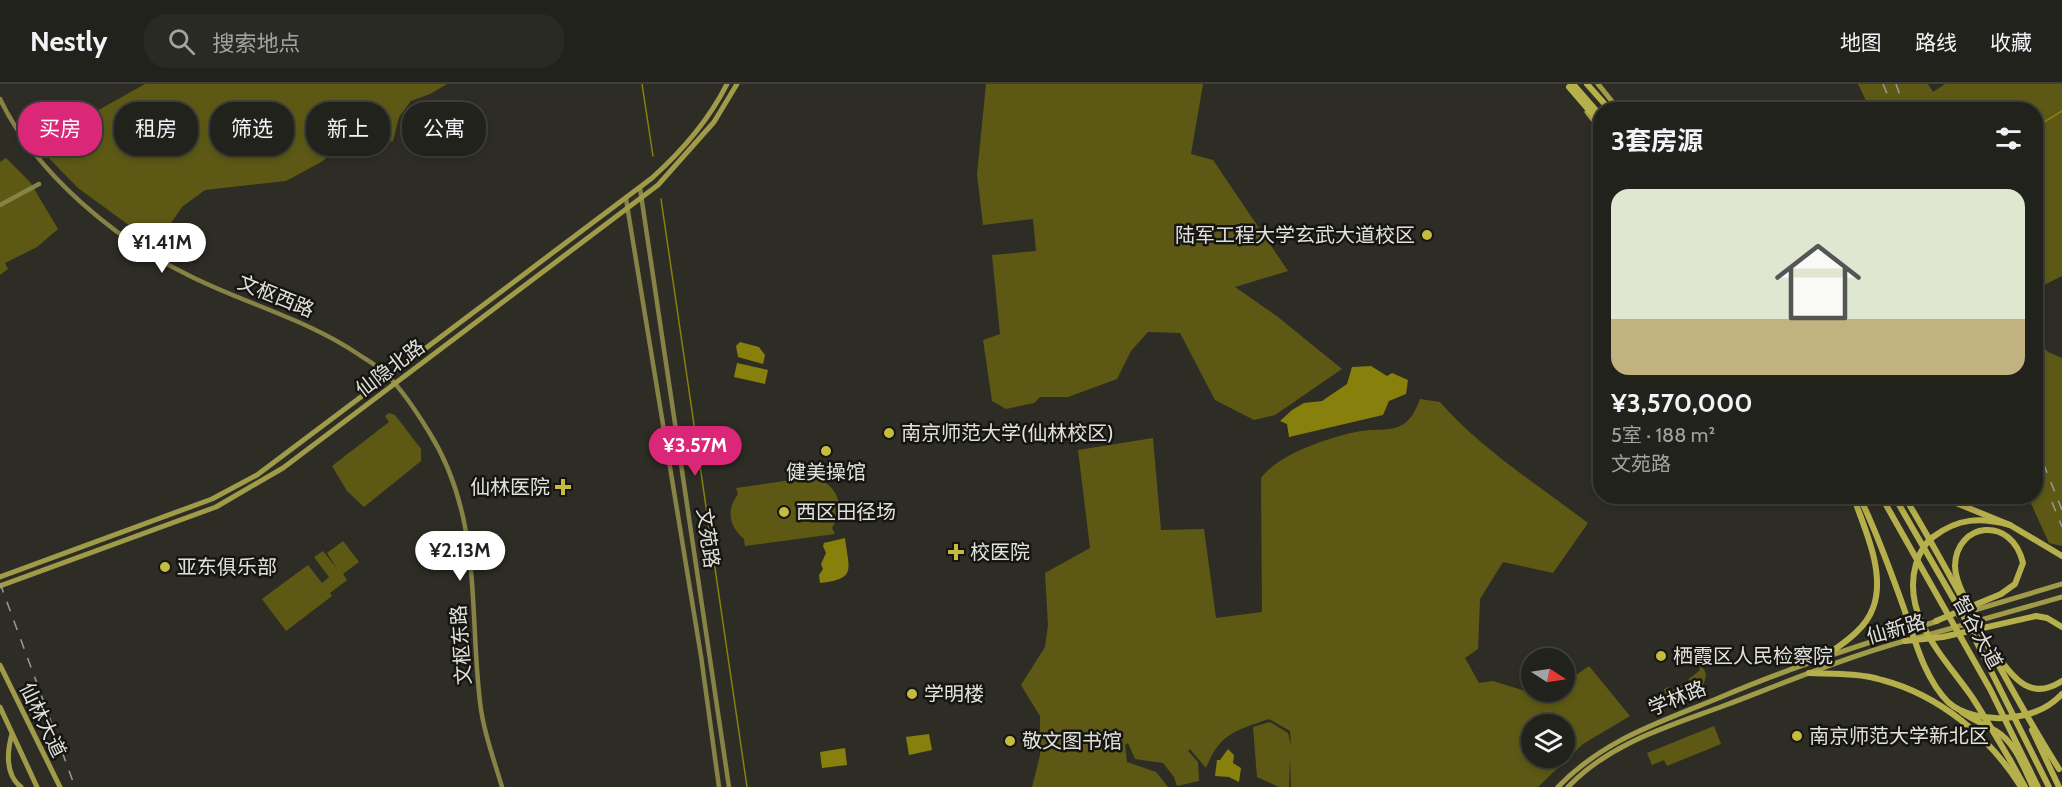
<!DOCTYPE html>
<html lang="zh">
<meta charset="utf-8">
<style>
:root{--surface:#22221c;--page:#2a2a25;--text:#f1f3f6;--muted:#a2a4a3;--line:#3f3f3b;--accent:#db2777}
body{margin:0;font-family:Cabin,"Noto Sans SC",sans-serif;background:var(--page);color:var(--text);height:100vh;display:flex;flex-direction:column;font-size:22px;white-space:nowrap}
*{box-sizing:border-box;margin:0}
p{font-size:20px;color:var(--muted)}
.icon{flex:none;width:33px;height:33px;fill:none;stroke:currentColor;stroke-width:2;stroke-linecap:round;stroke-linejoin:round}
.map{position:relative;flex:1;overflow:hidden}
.sheet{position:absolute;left:1593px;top:18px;width:450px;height:402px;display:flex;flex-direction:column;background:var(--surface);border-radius:24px;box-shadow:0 3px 9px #0003,0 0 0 2px var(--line)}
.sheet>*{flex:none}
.hud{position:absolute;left:18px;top:18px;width:570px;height:54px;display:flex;gap:12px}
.needle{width:39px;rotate:102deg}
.tools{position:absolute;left:1521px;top:564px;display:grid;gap:12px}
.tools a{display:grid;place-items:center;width:54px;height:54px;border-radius:50%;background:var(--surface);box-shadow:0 3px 9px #0003,0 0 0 2px var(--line);font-size:30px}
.price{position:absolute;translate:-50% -51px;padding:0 14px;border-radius:21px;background:#fff;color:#222;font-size:20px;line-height:39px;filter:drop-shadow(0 2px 3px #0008)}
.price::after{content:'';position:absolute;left:50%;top:36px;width:18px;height:14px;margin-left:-9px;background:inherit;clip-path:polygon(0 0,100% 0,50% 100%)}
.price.on{background:var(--accent);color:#fff}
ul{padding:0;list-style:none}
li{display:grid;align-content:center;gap:12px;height:318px;padding:0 18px}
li+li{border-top:2px solid var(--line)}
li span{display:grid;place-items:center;height:186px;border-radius:18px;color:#555}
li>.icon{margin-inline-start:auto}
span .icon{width:108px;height:108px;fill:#fffc;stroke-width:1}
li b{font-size:26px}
h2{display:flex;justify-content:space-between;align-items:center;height:72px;padding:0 18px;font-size:26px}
.pill{padding:0 21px;border-radius:24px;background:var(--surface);box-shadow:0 3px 9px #0003,0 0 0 2px var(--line);font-size:21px;line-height:54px}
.pill.on{background:var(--accent);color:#fff}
header{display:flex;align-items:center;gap:36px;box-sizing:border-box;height:84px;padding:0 30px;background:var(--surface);border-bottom:2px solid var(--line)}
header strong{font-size:28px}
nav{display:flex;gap:33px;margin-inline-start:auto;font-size:21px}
.search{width:420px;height:54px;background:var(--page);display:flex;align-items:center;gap:15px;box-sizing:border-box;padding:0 21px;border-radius:24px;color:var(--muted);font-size:22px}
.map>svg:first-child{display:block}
.green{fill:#5d5915;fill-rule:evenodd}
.water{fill:#87800c}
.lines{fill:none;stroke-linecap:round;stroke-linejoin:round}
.stream{stroke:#87800c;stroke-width:1.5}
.secondary{stroke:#878346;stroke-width:4.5}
.primary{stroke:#a09b49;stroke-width:5}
.highway{stroke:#b6b04c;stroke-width:6}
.rail{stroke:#9a9a93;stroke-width:1.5;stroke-dasharray:10 10;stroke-linecap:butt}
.highway-bridge{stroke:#b6b04c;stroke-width:6}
.poi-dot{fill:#c4bc3e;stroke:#161512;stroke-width:2}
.labels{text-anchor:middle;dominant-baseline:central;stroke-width:5;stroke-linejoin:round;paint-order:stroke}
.poi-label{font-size:20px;fill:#e1e1db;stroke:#161512;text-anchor:start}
.street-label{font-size:20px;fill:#e1e1db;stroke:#161512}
</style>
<header>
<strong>Nestly</strong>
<div class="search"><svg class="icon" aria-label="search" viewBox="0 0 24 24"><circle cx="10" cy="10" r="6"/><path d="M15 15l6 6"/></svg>搜索地点</div>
<nav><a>地图</a><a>路线</a><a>收藏</a></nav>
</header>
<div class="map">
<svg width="2062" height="703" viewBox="0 0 2062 703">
<rect width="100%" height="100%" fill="#2e2d25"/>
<!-- green -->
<g class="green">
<polygon points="145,0 447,0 430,10 411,17 399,33 393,57 381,60 356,41 323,77 286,97 205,106 182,123 156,161 78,104 36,61"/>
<polygon points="986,0 1203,0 1191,70 1213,76 1288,187 1235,203 1278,233 1342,285 1275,331 1254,336 1215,316 1180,249 1148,248 1131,267 1117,295 1068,313 1040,313 1034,319 1006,325 992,317 983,256 1000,250 992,171 1036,167 1033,135 983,141 977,90"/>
<polygon points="1858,0 1928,0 1933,8 1945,0 2062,0 2062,192 2036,205 2036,26 1870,25"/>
<polygon points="6,74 30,98 58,145 37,163 5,179 8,185 0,191 0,78"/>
<polygon points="2036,255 2048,268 2062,274 2062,462 2049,459 2028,413 2036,412"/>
<path d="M1420 315 1440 318C1481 365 1538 401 1588 439L1553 489 1503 478 1480 515 1478 565 1465 574 1479 599 1493 597 1545 613 1553 608H1564L1565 599 1589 582 1630 632 1583 660 1538 703H1291L1290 673 1289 703H1279L1257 693 1253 643 1270 638 1288 649 1291 661 1290 647 1269 635C1235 647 1220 649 1206 684L1190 665 1188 667 1198 678 1199 697 1177 702 1174 693 1163 679 1135 675 1128 659 1125 661 1127 678 1156 688 1168 703H1032L1040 671V632L1021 601 1045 563 1048 541 1045 489 1090 464 1078 366 1153 354 1161 446 1204 445 1216 534 1262 528 1261 394C1278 370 1332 352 1361 347 1372 345 1387 347 1398 343 1411 338 1415 327 1420 315ZM1532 640H1564V674H1532Z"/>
<polygon points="389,329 395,331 421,365 421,377 364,423 347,407 332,382 389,338 385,332"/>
<path d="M827 391 826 399C842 411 842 428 832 444L835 450 745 462 744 455C729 443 726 426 738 410L736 404Z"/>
<polygon points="343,457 359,478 343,490 347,496 330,509 332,512 286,547 262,515 308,481 322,499 329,493 314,473 323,467 338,486 327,469"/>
<path d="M1701 579 1706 590C1702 616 1694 602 1679 610 1676 612 1674 615 1671 616L1666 614 1664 605 1668 603 1671 607 1688 599 1689 595 1699 587Z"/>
<polygon points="1714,642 1721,660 1667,682 1664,676 1652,681 1647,669"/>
</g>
<!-- water -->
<g class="water">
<polygon points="740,258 759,263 765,271 763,280 738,273 736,262"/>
<polygon points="737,279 768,286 765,300 734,293"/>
<polygon points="1371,282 1387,292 1392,289 1408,296 1406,310 1389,317 1383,331 1289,353 1287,340 1280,337 1292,326 1304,319 1322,317 1347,300 1352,283"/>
<path d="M845 454C849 486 857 495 820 499L819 491 823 485 821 480 826 469 823 462 824 459Z"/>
<polygon points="929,650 932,666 909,671 906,653"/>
<polygon points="845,664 847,681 822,684 820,668"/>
<polygon points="1228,665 1234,671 1233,679 1241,684 1239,698 1229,693 1215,692 1217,676 1220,676"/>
</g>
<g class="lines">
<!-- stream -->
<g class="stream">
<polyline points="642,0 653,72"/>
<polyline points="2036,43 2062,27"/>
<polyline points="661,115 747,703"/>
</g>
<!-- secondary -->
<g class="secondary">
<path d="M0 15C36 90 116 156 190 192 246 220 306 235 358 270 368 277 380 283 388 292 403 307 418 330 429 348 482 432 469 524 480 618 483 646 494 676 502 703"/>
<polyline points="640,104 729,703"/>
<polyline points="626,115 701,572 719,703"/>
<polyline points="0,121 39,100"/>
</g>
<!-- primary -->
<g class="primary">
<polyline points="1598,0 1619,26"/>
<polyline points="1587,28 1600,45"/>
<path d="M0 493 212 415 257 391 652 94C682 67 709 36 727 0"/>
<polyline points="0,502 216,423 283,384 658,101 714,38 737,0"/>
<polyline points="1958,531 2062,500"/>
<polyline points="1917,554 2062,513"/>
<polyline points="0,581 60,703"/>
<polyline points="0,623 37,703"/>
<path d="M12 650C7 667 5 691 21 703"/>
<path d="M1558 703C1604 655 1661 638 1721 613 1791 583 1865 559 1938 537"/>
<path d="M1568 703C1611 658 1670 642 1726 621 1786 598 1846 573 1908 556"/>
</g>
<!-- highway -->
<g class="highway">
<polyline points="1573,0 1600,31"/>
<polyline points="1587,0 1610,26"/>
<polyline points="1569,3 1600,39"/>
<polyline points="1939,412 2010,441 2062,472"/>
<path d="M1936 537 2001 510 2015 500 2023 479C2012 431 1956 438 1955 482 1955 493 1960 504 1965 514"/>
<polyline points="1905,557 1943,553 2036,532 2047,534 2062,543"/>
<path d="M1993 566C2012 591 2028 619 2062 597"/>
<path d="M1821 575C1839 562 1865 547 1873 524 1886 490 1865 445 1853 412"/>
<path d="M1809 589C1833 590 1859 589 1882 596 1939 611 1990 653 2021 703"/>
<path d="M1962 628C1973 636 1984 640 1996 647 2015 658 2024 684 2033 703"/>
<polyline points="2032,646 2059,703"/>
<polyline points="2010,676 2025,703"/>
</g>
<!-- rail -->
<g class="rail">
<polyline points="1883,0 1894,26"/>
<polyline points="1896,0 1905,26"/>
<polyline points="2036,361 2062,426"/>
<polyline points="2052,418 2062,443"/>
<polyline points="0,499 75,703"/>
</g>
<!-- highway-bridge -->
<g class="highway-bridge">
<path d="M1859 412C1876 446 1889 483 1902 519 1914 552 1923 593 1948 618 1962 631 1986 635 2004 634 2027 632 2046 627 2062 610"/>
<polyline points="1881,412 1990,605 2038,703"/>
<polyline points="1894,412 1965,535 2049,703"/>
<path d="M1904 412C1959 502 2003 597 2059 685"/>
<path d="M2010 676C1997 654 1985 633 1972 613 1944 573 1901 532 1916 480 1919 470 1925 459 1933 453 1958 434 1980 433 2010 441"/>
</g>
</g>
<!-- markers -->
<g class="poi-dot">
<circle cx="1427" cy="151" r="6"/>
<circle cx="889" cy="349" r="6"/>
<circle cx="826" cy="367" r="6"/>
<path d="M560 394h6v6h6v6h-6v6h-6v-6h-6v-6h6z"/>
<circle cx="784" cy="428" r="6"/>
<path d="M953 459h6v6h6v6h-6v6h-6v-6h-6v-6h6z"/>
<circle cx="165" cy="483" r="6"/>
<circle cx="1661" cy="572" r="6"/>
<circle cx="912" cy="610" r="6"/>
<circle cx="1797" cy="652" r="6"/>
<circle cx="1010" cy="657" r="6"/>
</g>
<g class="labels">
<!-- poi labels -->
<g class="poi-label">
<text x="1415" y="151" text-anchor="end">陆军工程大学玄武大道校区</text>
<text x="901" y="349">南京师范大学(仙林校区)</text>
<text x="826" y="388" text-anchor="middle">健美操馆</text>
<text x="550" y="403" text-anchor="end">仙林医院</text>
<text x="796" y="428">西区田径场</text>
<text x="970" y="468">校医院</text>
<text x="177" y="483">亚东俱乐部</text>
<text x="1673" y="572">栖霞区人民检察院</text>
<text x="924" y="610">学明楼</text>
<text x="1809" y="652">南京师范大学新北区</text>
<text x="1022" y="657">敬文图书馆</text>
</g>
<!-- street labels -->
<g class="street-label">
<text transform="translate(276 212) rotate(22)">文枢西路</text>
<text transform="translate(390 284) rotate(-37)">仙隐北路</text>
<text transform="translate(708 454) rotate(82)">文苑路</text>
<text transform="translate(1896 545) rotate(-16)">仙新路</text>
<text transform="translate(1978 548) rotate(61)">智谷大道</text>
<text transform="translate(461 561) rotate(-94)">文枢东路</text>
<text transform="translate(1677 614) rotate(-22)">学林路</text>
<text transform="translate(43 636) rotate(64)">仙林大道</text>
</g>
</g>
</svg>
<div class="tools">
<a><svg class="needle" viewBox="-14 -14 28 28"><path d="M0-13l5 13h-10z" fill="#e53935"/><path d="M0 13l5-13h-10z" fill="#a2a4a3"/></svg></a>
<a><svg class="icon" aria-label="layers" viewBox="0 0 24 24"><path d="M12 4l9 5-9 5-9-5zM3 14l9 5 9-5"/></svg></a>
</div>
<b class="price" style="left:162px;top:190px">¥1.41M</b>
<b class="price on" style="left:695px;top:393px">¥3.57M</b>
<b class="price" style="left:460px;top:498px">¥2.13M</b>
<div class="hud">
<a class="pill on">买房</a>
<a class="pill">租房</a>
<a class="pill">筛选</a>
<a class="pill">新上</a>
<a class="pill">公寓</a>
</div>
<section class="sheet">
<h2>3套房源<svg class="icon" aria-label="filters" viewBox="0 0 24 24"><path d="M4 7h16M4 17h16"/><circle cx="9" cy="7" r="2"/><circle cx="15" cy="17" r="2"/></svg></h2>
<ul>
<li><span style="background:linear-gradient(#dfe7d0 70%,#c2b280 0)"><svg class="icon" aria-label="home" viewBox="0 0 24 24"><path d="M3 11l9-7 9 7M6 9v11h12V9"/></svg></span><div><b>¥3,570,000</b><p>5室 · 188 m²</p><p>文苑路</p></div></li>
</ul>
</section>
</div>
